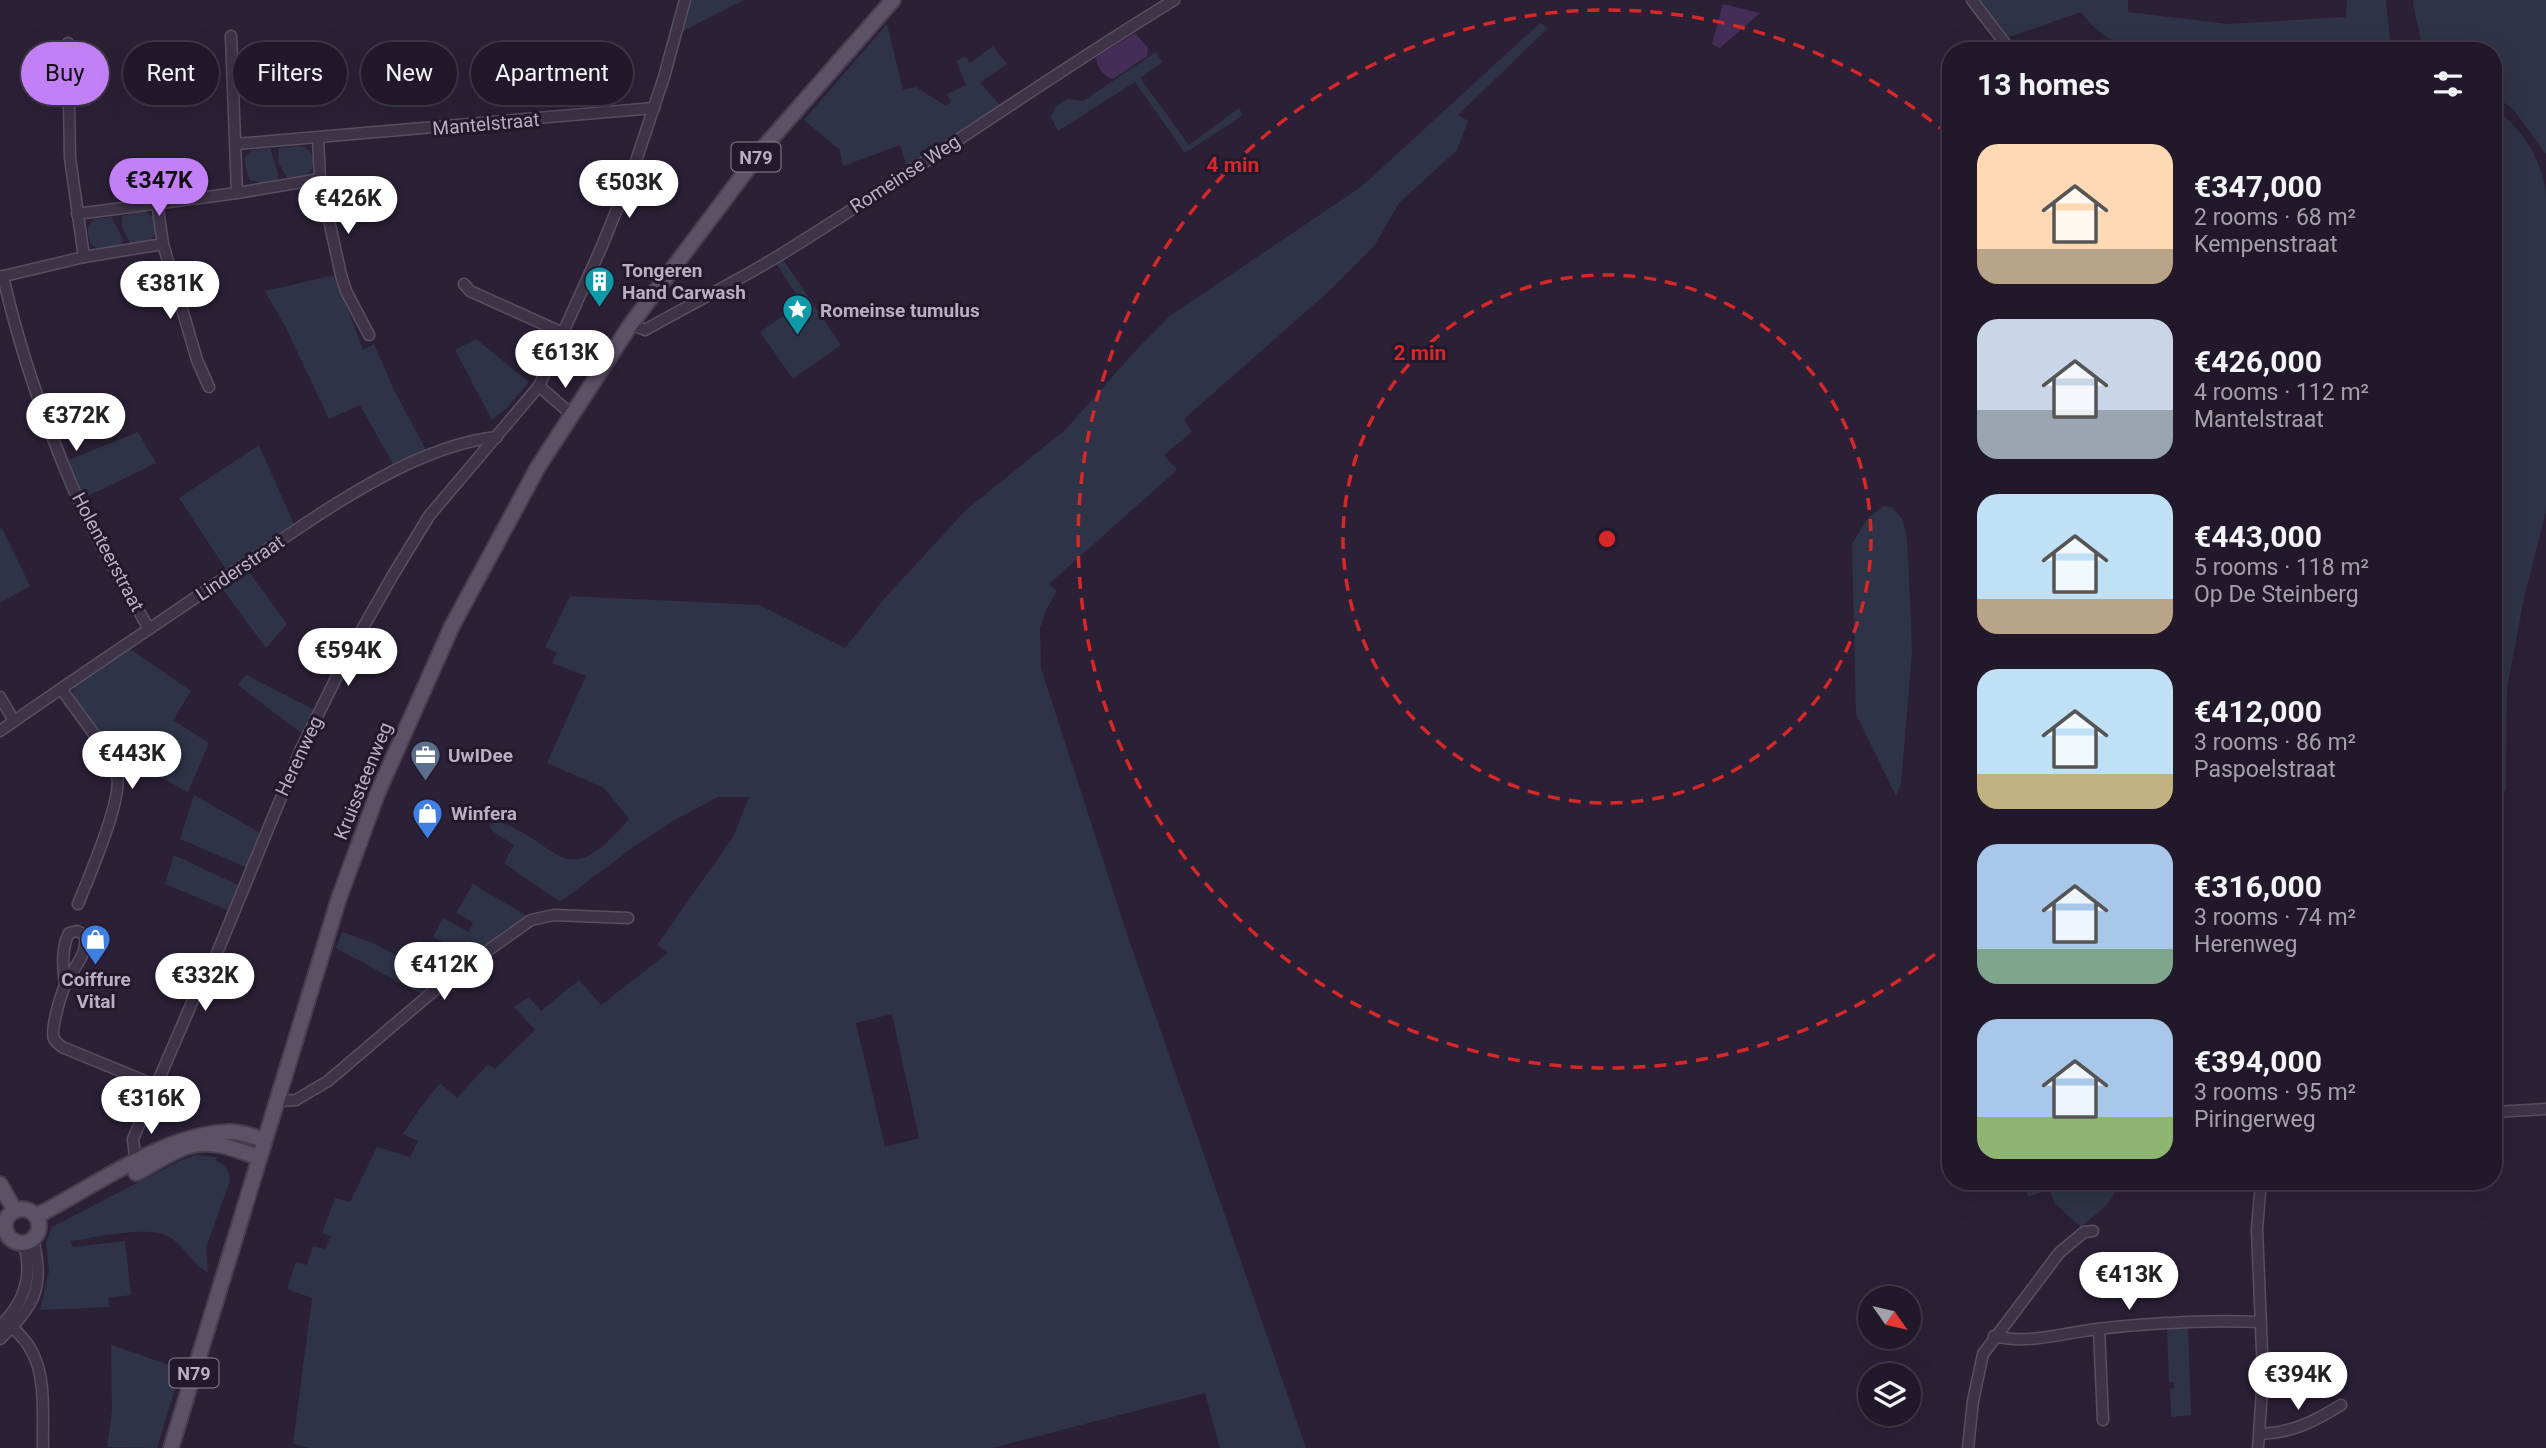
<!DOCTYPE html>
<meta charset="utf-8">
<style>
:root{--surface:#211829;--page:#292131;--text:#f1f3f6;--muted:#a2a0a8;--line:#3e3746;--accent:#c280f6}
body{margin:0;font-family:Roboto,sans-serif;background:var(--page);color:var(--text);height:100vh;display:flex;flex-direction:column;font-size:26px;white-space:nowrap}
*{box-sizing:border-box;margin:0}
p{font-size:23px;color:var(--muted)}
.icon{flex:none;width:38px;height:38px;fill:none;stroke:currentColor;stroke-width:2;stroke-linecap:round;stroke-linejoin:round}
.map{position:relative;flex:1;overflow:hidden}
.details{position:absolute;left:1942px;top:42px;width:560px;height:1148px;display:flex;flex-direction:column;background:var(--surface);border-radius:28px;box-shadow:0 7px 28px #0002,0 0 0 2px var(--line)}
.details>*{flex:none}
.guide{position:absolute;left:21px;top:42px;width:665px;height:63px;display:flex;gap:14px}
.needle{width:46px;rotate:124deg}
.fabs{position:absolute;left:1858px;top:1286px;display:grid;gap:14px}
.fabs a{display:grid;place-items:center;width:63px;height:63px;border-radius:50%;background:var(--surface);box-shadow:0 7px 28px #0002,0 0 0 2px var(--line);font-size:35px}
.price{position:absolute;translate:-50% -60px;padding:0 16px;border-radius:24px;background:#fff;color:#222;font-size:23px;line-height:46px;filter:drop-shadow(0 2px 4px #0008)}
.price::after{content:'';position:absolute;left:50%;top:42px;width:21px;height:16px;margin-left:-10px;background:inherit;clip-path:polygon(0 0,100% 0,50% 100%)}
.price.selected{background:var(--accent);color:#111}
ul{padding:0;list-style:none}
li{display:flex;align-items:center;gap:21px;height:175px;padding:0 35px}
li span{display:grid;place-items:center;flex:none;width:196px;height:140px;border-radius:21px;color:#555}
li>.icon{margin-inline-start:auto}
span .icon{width:84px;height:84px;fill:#fffc;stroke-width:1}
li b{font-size:30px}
h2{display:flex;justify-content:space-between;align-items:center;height:84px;padding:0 35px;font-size:30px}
.pill{padding:0 24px;border-radius:32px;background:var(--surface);box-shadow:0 7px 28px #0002,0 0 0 2px var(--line);font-size:24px;line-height:63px}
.pill.selected{background:var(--accent);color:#111}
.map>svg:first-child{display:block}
.green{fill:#2e3347;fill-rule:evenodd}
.water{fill:#442e57}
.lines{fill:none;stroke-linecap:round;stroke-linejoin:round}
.street-casing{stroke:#594e62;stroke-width:13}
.primary-casing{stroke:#473d51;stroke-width:18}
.street{stroke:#3e3347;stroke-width:10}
.primary{stroke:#5d5167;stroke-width:14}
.ring{fill:none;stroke:#d62828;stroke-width:3.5;stroke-dasharray:12 9}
.labels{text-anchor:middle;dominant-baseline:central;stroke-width:6;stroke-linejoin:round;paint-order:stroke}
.shield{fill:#23192c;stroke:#8d8196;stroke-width:2}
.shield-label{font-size:18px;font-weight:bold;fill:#baaec4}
.street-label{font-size:19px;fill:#baaec4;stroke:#23192c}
.poi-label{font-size:19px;font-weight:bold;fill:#baaec4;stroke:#23192c;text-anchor:start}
.centre{fill:#d62828;stroke:#23192c;stroke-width:3.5}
.ring-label{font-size:21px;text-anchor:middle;font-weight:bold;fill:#d62828;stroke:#23192c;stroke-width:6;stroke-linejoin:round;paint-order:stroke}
</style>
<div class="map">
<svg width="2546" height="1448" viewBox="0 0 2546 1448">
<rect width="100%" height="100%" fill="#2c2037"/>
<!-- green -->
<g class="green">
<polygon points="689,0 744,0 681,32"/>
<path d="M1978 0H2128V12L2228 24 2346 17 2347 0H2386L2391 51H2133C2110 40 2096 33 2081 12L2007 38Z"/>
<path d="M2413 0H2546V154L2513 109 2494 96V51H2421C2422 33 2414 18 2413 0Z"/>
<path d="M1540 23 1548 28 1458 115 1468 121 1457 150 1399 203 1374 246 1328 292 1184 419 1192 432 1164 455 1177 470 1049 584 1057 591 1046 610 1040 628 1041 668 1127 934 1306 1448H1220L1205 1393 992 1448H310L293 1444 312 1298 287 1289 296 1262 307 1265 313 1246 325 1249 331 1236 322 1233 335 1198 350 1202 377 1147 410 1157 418 1141 403 1134 418 1111 440 1083 457 1098 488 1064 495 1069 535 1030 514 1007 529 997 541 1011 579 980 601 1005 668 953 657 945 733 837 749 797H718L673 821 635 846 560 902 504 863 514 845 492 831 489 825 497 821C563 844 563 896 629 819L604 788 547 763 586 676 552 663 557 653 545 647 570 596 759 605 845 648 884 599 966 510 1065 430 1137 349 1171 315 1361 187ZM892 1014 919 1138 885 1147 856 1023Z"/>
<polygon points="887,24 903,90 916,87 946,106 951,102 947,94 966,85 956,61 965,56 970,63 993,46 1007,64 980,83 1001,106 907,167 900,145 843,166 840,150 804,120"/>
<polygon points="1156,52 1162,62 1140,78 1189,145 1239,108 1243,115 1185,153 1135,82 1058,131 1051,117 1055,107 1067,99 1083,101"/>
<path d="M2494 107C2522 129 2541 158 2546 193V511L2524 598 2507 688 2506 791 2494 793Z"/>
<path d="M301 146C313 150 315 160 311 171L306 175 287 178 278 162 279 148Z"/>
<path d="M271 148C271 159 280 169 278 179L260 183 250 180 245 166V157L252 150Z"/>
<polygon points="145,211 154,218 156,234 151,239 131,245 122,227 122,216"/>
<path d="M112 217 123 240 120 246C99 250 87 252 88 226L94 219Z"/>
<polygon points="782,258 841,345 793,379 760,332 802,303 775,262"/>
<polygon points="335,275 363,350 374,344 394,390 427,452 393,464 360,405 329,419 286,328 265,291"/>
<polygon points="476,339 529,382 506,409 492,420 455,350"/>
<polygon points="138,432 156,463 84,498 68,460"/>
<polygon points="259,445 296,529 227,571 179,498"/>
<polygon points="1883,506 1892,507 1903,520 1907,540 1910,600 1912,652 1901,784 1896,796 1856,714 1852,544 1868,518"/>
<polygon points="2,528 30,586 0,603 0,529"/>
<polygon points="247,569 287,624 266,648 221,587"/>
<polygon points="130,649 191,691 173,720 209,743 188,792 154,774 124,777 120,767 74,700 73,693 75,685"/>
<polygon points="246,675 317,711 305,736 238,685"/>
<polygon points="194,795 262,834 248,868 180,839"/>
<polygon points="174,855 240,886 230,911 165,884"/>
<path d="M473 884 527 916 423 995 336 948 342 932 373 943 436 976C443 966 445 956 451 946L433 937 443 918 469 932 473 922 456 913Z"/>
<path d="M196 1155 217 1157 216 1160C226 1166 229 1170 230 1181L206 1247 208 1273C192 1264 184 1245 168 1236 147 1225 93 1238 70 1241L73 1247 125 1241 131 1295 108 1298 109 1307 40 1310 49 1271 46 1242 52 1227 181 1160Z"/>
<polygon points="2023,1181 2110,1181 2115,1192 2108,1204 2081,1227 2055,1204 2049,1189 2028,1197"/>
<polygon points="2188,1327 2191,1415 2171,1417 2170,1389 2174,1388 2174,1382 2169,1382 2167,1328"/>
<polygon points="111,1345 181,1369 157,1448 107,1447 112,1411"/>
</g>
<!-- water -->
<g class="water">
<polygon points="1723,4 1760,13 1720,48 1712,44"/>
<path d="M1135 33 1148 48 1147 56 1113 79C1102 76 1098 68 1096 57Z"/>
</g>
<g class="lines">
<defs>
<g id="street">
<polyline points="1972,0 2011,51"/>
<polyline points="231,36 237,193"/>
<polyline points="68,43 70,158 84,257"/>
<polyline points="318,139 320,179 341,275 346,291 369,335"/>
<polyline points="236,144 654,108"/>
<polyline points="77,214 237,193 320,179"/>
<polyline points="163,244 197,360 209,387"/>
<path d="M3 276C19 348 44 420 73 488 94 537 123 583 149 629"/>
<polyline points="0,277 84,257 163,244 157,203"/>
<polyline points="464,284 470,291 563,333"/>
<path d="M631 324 645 330C689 305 736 282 780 255 913 173 1040 82 1174 0"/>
<polyline points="539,386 571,414"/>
<path d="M62 690C76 710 112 755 117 776 123 798 88 880 78 904"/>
<polyline points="0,697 14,721"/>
<path d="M0 731C75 678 152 627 229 575 304 526 406 446 497 437"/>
<path d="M65 984C63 967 61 949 69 933L77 931 85 935C89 954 72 969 65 985 61 995 50 1030 54 1039 56 1043 60 1045 62 1047L157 1086"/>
<polyline points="276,1101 296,1100 328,1081 449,978 531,920 554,915 628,918"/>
<polyline points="2494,1112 2546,1109"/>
<polyline points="136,1165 133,1139 197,991 215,958 301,749 348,654 393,575 429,516 539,386 602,246 634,167 664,77 685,0"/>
<polyline points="0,1234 7,1231"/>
<path d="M6 1321C15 1330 25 1338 31 1350 47 1377 42 1417 43 1448"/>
<path d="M0 1326C24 1303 34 1275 23 1243"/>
<polyline points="2099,1329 2103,1420"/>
<path d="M1994 1336C2027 1345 2063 1333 2097 1329 2150 1323 2206 1320 2260 1322"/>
<path d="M0 1339C35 1305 45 1288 33 1239"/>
<path d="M2260 1434C2292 1433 2315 1421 2341 1405"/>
<polyline points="1968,1448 1973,1401 1983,1354 2059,1253 2084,1232 2093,1231"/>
<polyline points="2258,1448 2263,1376 2257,1229 2261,1181"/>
</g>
<g id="primary">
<path d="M136 1173C155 1164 179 1145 201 1144 220 1142 241 1152 259 1157"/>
<polyline points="0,1184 15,1211"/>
<circle cx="22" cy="1226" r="17"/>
<path d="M35 1215 44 1212C99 1183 164 1135 227 1132 240 1131 252 1136 264 1140"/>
<polyline points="171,1448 339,898 378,792 452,626 538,467 631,324 764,147 893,0"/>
</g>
</defs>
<!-- street casing -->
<use href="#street" class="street-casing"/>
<!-- primary casing -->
<use href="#primary" class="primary-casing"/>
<!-- street -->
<use href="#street" class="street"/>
<!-- primary -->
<use href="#primary" class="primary"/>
</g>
<!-- distance rings -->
<g class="ring">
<circle cx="1607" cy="539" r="264"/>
<path d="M1951 941A529 529 0 1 1 1951 137"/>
</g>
<!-- icons -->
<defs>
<symbol id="building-pin" viewBox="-11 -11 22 30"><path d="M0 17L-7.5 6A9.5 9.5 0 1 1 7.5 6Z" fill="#0f9aa8" stroke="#23192c"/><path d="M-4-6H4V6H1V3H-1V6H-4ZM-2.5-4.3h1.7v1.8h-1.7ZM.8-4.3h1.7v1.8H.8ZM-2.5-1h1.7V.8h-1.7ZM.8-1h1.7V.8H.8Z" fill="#fff"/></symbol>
<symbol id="sight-pin" viewBox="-11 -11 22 30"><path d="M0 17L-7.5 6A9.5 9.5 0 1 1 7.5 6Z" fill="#0f9aa8" stroke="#23192c"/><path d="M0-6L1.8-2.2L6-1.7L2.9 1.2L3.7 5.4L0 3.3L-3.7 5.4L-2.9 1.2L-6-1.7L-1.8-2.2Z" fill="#fff"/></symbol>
<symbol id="office-pin" viewBox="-11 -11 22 30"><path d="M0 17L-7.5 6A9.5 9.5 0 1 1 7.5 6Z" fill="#5c6f8a" stroke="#23192c"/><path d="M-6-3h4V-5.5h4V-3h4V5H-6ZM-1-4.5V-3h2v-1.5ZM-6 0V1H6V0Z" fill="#fff"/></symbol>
<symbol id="shop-pin" viewBox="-11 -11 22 30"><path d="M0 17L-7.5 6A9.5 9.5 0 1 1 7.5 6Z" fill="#3f7fe0" stroke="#23192c"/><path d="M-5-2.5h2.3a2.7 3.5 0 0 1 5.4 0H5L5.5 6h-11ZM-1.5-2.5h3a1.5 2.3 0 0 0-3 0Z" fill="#fff"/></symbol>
</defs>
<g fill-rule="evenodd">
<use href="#building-pin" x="582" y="264" width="35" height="47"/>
<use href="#sight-pin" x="780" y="292" width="35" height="47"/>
<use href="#office-pin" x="408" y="738" width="35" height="47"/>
<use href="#shop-pin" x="410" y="796" width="35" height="47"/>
<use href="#shop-pin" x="78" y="922" width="35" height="47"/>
</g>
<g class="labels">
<!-- shield labels -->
<g class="shield">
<rect x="731.5" y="142.5" width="49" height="29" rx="5"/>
<rect x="169.5" y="1358.5" width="49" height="29" rx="5"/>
</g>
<g class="shield-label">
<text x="756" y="157">N79</text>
<text x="194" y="1373">N79</text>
</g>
<!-- street labels -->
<g class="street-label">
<text transform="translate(486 124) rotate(-5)">Mantelstraat</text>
<text transform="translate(905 174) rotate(-33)">Romeinse Weg</text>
<text transform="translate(108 552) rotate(62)">Holenteerstraat</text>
<text transform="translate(240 568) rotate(-34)">Linderstraat</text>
<text transform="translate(299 756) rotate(-65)">Herenweg</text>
<text transform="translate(363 781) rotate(-68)">Kruissteenweg</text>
</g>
<!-- poi labels -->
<g class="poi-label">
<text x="622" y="270">Tongeren<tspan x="622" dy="22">Hand Carwash</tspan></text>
<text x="820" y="310">Romeinse tumulus</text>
<text x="448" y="755">UwIDee</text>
<text x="451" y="813">Winfera</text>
<text x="96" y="979" text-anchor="middle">Coiffure<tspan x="96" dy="22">Vital</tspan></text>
</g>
</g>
<circle cx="1607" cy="539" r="10" class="centre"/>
<g class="ring-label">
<text x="1233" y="172">4 min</text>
<text x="1420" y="360">2 min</text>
</g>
</svg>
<div class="fabs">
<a><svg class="needle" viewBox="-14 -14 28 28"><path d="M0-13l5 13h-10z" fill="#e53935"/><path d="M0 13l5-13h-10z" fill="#a2a0a8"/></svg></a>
<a><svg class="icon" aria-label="layers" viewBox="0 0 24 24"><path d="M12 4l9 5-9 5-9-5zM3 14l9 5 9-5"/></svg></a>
</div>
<b class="price selected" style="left:159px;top:218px">€347K</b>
<b class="price" style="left:629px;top:220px">€503K</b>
<b class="price" style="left:348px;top:236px">€426K</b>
<b class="price" style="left:170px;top:321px">€381K</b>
<b class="price" style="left:565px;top:390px">€613K</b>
<b class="price" style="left:76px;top:453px">€372K</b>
<b class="price" style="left:348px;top:688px">€594K</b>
<b class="price" style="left:132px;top:791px">€443K</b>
<b class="price" style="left:444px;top:1002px">€412K</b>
<b class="price" style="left:205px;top:1013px">€332K</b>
<b class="price" style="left:151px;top:1136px">€316K</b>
<b class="price" style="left:2129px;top:1312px">€413K</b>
<b class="price" style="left:2298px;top:1412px">€394K</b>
<div class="guide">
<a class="pill selected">Buy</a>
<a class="pill">Rent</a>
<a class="pill">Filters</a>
<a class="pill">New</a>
<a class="pill">Apartment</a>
</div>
<section class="details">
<h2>13 homes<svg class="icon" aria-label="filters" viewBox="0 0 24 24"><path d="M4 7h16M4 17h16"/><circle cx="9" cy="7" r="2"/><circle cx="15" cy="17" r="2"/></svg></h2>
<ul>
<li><span style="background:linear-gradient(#ffd9b3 75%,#b9a48a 0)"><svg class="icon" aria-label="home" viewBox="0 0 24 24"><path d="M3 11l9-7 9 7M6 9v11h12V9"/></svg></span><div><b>€347,000</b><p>2 rooms · 68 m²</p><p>Kempenstraat</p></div></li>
<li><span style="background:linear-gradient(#c9d6e8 65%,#9aa5b1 0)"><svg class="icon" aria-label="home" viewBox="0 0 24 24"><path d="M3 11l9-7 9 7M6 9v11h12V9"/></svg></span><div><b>€426,000</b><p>4 rooms · 112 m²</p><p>Mantelstraat</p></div></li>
<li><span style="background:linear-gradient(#bfe0f5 75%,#b9a48a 0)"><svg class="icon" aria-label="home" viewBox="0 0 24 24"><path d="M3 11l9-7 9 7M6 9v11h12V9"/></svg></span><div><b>€443,000</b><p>5 rooms · 118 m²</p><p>Op De Steinberg</p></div></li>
<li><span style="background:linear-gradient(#bfe0f5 75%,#c2b280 0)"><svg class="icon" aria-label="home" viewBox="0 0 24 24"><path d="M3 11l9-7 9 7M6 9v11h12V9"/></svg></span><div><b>€412,000</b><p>3 rooms · 86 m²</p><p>Paspoelstraat</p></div></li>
<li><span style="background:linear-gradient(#a9c7e8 75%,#7fa58c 0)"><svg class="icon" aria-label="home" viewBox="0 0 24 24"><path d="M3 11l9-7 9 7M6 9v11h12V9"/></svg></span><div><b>€316,000</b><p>3 rooms · 74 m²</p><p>Herenweg</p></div></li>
<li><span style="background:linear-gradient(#a9c7e8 70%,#8fb573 0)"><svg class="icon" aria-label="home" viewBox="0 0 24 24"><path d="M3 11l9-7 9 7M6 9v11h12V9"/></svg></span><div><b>€394,000</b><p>3 rooms · 95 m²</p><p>Piringerweg</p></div></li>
</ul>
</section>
</div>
